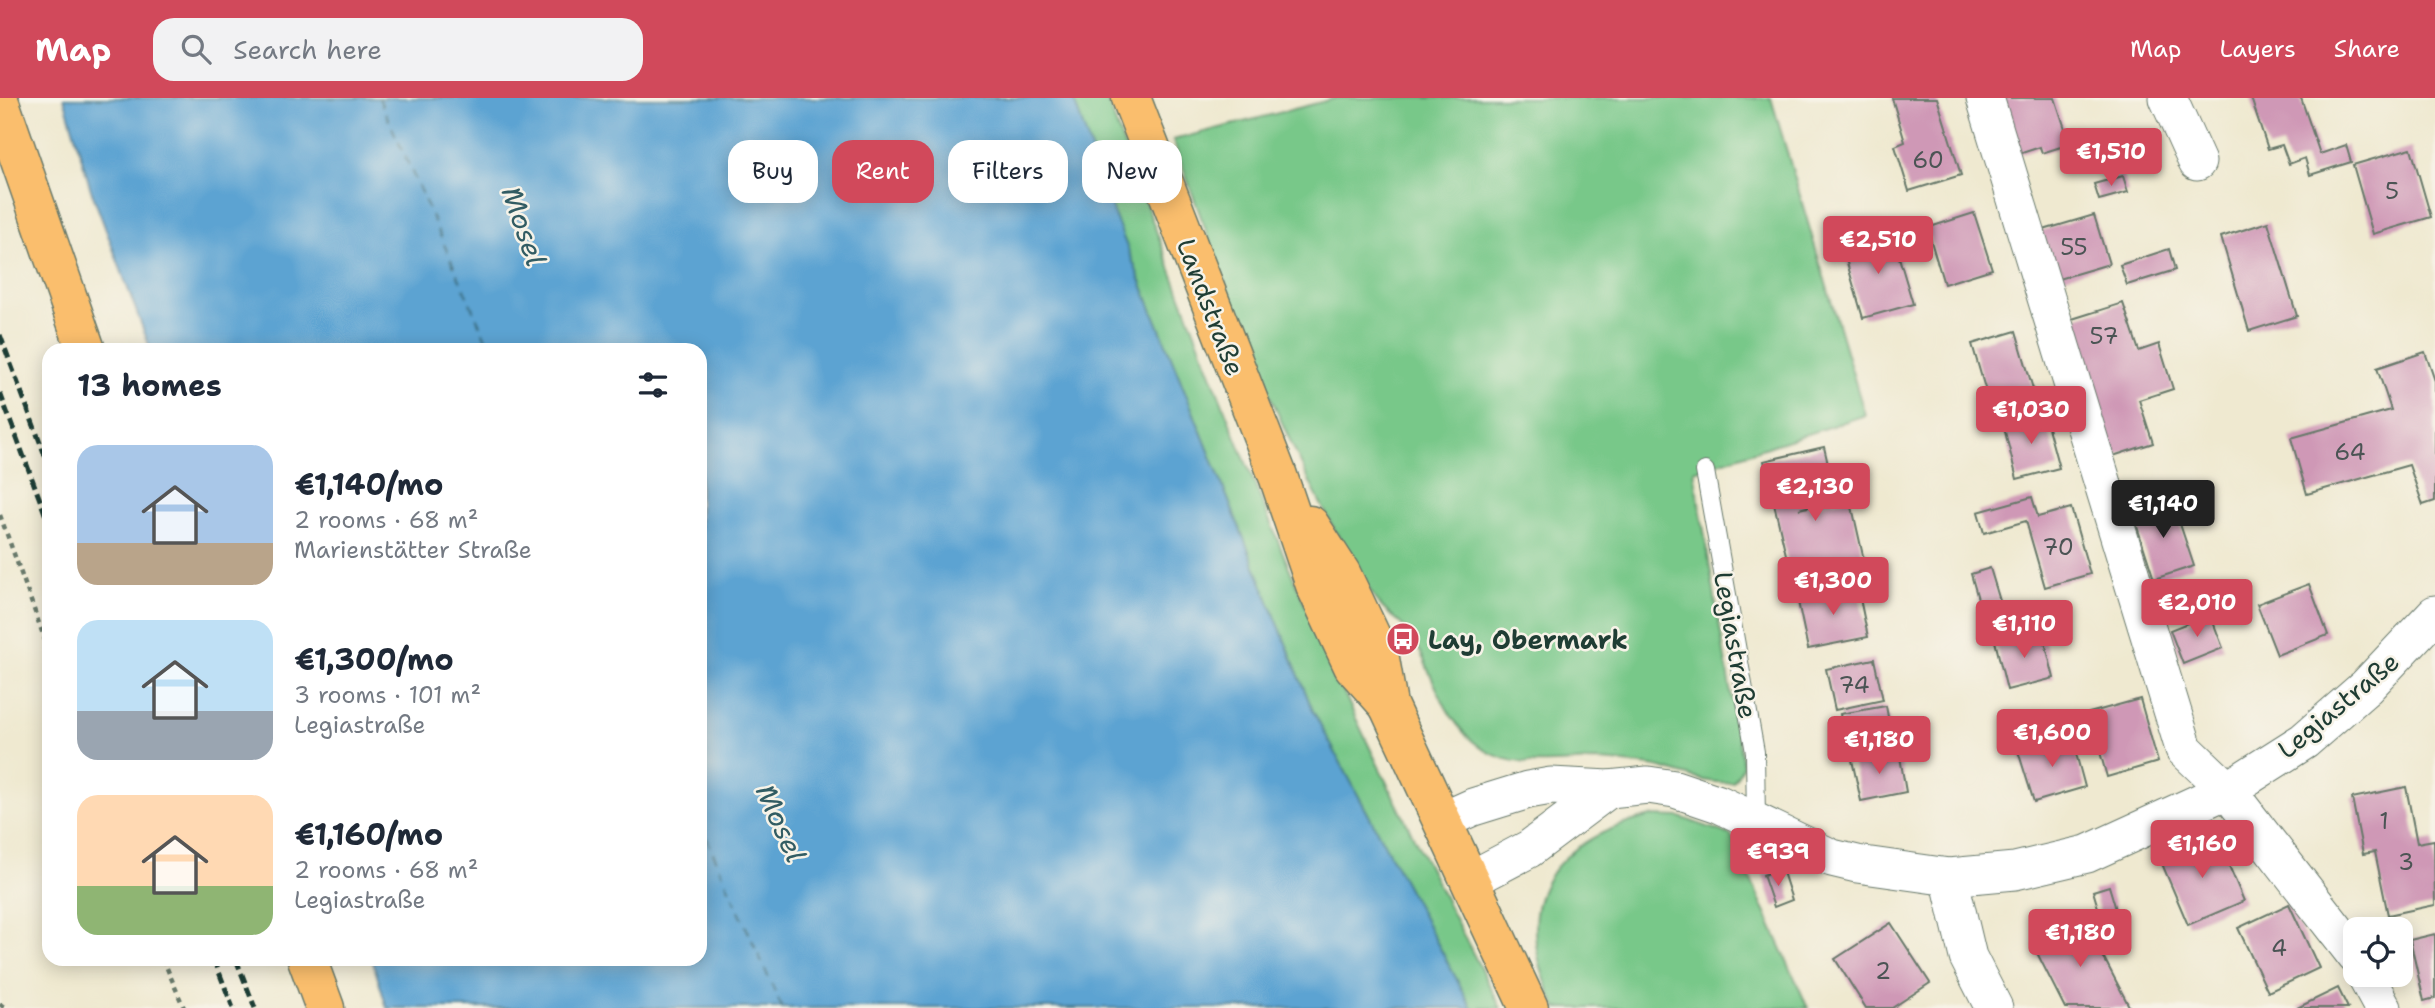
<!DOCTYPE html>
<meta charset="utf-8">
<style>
:root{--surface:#fff;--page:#f2f2f3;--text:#1f2937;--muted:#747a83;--accent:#d1495b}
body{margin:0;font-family:"Shantell Sans",sans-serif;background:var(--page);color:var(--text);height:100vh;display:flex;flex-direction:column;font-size:26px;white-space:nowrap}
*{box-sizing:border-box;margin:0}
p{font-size:23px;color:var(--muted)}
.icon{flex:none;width:38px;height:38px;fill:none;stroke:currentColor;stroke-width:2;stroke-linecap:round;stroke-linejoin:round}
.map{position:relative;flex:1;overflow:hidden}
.sheet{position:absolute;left:42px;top:245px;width:665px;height:623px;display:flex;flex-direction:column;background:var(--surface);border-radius:21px;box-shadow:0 4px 18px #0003}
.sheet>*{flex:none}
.banner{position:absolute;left:728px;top:42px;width:665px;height:63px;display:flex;gap:14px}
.controls{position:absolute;left:2343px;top:819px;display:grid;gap:14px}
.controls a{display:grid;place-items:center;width:70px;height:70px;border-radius:14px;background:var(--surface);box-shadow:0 4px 18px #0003;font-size:35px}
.price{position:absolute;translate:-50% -60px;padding:0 16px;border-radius:7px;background:var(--accent);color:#fff;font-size:23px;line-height:46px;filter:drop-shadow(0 2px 4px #0008)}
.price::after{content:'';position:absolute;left:50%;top:42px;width:21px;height:16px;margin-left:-10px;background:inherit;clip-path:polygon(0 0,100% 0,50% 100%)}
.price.active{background:#222;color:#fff}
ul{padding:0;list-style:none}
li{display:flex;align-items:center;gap:21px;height:175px;padding:0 35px}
li span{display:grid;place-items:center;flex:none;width:196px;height:140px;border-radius:21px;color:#555}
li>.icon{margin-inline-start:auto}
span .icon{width:84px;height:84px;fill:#fffc;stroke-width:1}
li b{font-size:30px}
h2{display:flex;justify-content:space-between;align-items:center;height:84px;padding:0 35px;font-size:30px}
.chip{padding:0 24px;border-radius:21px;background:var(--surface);box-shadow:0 4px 18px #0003;font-size:24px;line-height:63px}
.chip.active{background:var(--accent);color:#fff}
header{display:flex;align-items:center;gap:42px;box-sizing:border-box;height:98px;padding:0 35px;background:var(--accent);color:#fff}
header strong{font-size:33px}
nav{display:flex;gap:38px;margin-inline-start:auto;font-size:24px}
.search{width:490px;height:63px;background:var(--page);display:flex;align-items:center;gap:18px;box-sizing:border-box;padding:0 24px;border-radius:21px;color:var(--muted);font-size:26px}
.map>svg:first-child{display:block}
.green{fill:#78c889;stroke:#4c825e;stroke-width:2}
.water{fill:#5ba3d2;stroke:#3d7083;stroke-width:2}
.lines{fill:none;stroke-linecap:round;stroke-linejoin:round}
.ferry{stroke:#315c63;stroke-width:2;stroke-dasharray:9 7;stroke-linecap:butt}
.building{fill:#cf98b6}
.lane-casing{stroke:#68796b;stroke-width:20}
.street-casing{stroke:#68796b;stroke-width:39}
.primary-casing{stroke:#68796b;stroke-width:41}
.path{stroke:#68796b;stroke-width:4.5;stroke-dasharray:5 5;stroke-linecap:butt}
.lane{stroke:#fff;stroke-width:18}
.street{stroke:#fff;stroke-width:37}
.primary{stroke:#fabe6d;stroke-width:38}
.rail{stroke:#1f3d34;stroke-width:5;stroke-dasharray:10 5;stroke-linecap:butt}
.labels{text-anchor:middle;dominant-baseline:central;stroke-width:5;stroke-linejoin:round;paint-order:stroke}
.number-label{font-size:23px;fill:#4b5454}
.street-label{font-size:26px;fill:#1f3d34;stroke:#f7f3e8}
.poi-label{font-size:26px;font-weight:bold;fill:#1f3d34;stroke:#f7f3e8;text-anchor:start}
.water-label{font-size:28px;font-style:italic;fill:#315c63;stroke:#f7f3e8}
</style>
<header>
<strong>Map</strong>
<div class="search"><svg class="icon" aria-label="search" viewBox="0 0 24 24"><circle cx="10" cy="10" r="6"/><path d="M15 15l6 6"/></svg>Search here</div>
<nav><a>Map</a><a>Layers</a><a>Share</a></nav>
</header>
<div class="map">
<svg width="2435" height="910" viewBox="0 0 2435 910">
<rect width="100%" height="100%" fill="#f7f3e8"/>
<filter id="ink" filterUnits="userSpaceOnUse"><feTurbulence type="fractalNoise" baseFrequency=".0143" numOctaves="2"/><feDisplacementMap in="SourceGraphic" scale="14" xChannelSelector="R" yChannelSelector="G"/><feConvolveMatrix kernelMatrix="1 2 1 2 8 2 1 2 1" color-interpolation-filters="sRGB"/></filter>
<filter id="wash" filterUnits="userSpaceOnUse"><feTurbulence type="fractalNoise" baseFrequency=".00686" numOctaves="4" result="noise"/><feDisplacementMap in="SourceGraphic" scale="28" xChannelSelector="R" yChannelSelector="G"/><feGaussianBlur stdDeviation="1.57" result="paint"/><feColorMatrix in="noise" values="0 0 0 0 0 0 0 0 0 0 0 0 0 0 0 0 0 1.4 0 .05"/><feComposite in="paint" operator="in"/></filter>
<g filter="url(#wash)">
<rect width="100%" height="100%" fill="#efe9d0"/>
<!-- green -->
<g class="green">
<path d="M1073 0H1106C1172 175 1237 350 1311 521 1368 653 1435 782 1501 910H1472L1313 613 1113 114Z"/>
<path d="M1337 0H1771L1865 317 1694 373 1743 669 1733 684C1703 687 1679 673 1651 668 1634 666 1615 664 1598 663 1557 663 1516 674 1480 649 1442 622 1434 576 1412 538 1405 527 1391 519 1382 509 1374 500 1367 488 1361 478 1279 342 1227 191 1173 42Z"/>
<path d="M1651 718 1680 719 1731 737 1808 910H1557C1507 809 1544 745 1651 718Z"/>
</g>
<!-- water -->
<polygon class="water" points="64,0 1073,0 1113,114 1313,613 1472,910 387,910 372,861 700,861 700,252 151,252 91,92"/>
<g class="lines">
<!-- ferry -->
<g class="ferry">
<polyline points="379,0 491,252"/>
<polyline points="700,725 782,910"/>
</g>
</g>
<g id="blocks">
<!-- building -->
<g class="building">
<polygon points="1892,0 1937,0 1961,77 1909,93 1895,48 1905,44"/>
<polygon points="2001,0 2055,0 2070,46 2042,55 2040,49 2019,56"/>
<polygon points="2251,0 2301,0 2320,56 2346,47 2351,64 2310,77 2305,60 2289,66 2282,47 2268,51"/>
<polygon points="2411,50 2431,119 2373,136 2353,67"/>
<polygon points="2123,78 2128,94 2099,102 2094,86"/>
<polygon points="1974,115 1992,171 1944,186 1927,130"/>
<polygon points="2094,117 2109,166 2055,182 2040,133"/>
<polygon points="2268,124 2297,218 2249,233 2221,139"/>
<polygon points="1892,136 1913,206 1863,220 1843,151"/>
<polygon points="2169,151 2175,172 2127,187 2120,167"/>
<polygon points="2123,205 2139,253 2159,246 2173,291 2139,302 2153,345 2113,358 2069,222"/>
<polygon points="2016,233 2033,291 1989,304 1972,246"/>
<polygon points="2425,254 2435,283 2435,403 2423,407 2409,367 2307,396 2291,340 2391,312 2377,270"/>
<polygon points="2044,315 2059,370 2017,381 2003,326"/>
<polygon points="1824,349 1836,401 1799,411 1850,400 1868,480 1795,495 1764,363"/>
<polygon points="2032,399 2038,419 2071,410 2090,476 2045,489 2026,423 1984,435 1978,414"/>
<polygon points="2172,402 2194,468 2154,481 2133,416"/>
<polygon points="1990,470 2000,503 1980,508 1971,476"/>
<polygon points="1857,486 1868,539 1808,551 1797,499"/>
<polygon points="2309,486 2328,537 2277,557 2257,506"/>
<polygon points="2210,516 2223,550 2183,566 2170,532"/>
<polygon points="2042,532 2054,580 2007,592 1995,543"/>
<polygon points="1874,561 1883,602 1835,612 1826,571"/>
<polygon points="2140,601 2158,664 2107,679 2089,615"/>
<polygon points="1886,608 1894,651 1847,659 1840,616"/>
<polygon points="2071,637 2085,689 2034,704 2018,653"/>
<polygon points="1899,653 1906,694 1861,703 1852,662"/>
<polygon points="2406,689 2417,745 2434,742 2435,807 2388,817 2375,754 2363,756 2352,700"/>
<polygon points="2216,737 2244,803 2188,827 2160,761"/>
<polygon points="1782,771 1792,802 1774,809 1763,777"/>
<polygon points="2109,788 2118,818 2102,823 2093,793"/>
<polygon points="2289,806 2319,870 2268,894 2238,830"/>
<polygon points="2084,820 2105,862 2130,910 2065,910 2033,847"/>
<polygon points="1891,825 1930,885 1892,910 1866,910 1835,861"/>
<polygon points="2435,836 2435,900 2424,903 2410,842"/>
<polygon points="2338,890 2348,910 2297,910"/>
</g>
</g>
</g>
<g filter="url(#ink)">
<use href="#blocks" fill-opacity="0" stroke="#68796b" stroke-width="2"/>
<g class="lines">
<defs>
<polyline id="lane" points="1705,373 1755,654 1756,723"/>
<g id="street">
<polyline points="1985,0 2184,651 2227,692 2356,858"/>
<polyline points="2168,0 2197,64"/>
<polyline points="1442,723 1473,709 1528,692 1551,688 1609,691 1648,687 1675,691 1719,706 1832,760 1857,766 1949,779 2015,773 2087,756 2227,692 2304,643 2366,589 2435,516"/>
<polyline points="1949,779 1968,859 1994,910"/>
<polyline points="1470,782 1529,751 1609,691"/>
<polyline points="2365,877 2383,910"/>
</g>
<g id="primary">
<polyline points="1131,0 1278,378 1315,487 1353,568 1388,607"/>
<polyline points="0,5 86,252"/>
<polyline points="1310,427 1341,475 1379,555 1388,607 1529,910"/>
<polyline points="307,861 325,910"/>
</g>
</defs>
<!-- lane casing -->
<use href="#lane" class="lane-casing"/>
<!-- street casing -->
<use href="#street" class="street-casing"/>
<!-- primary casing -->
<use href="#primary" class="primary-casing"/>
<!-- path -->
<g class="path">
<polyline points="0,417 49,553"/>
<polyline points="163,861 184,910"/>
<polyline points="0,906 5,910"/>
</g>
<!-- lane -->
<use href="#lane" class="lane"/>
<!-- street -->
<use href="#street" class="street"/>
<!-- primary -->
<use href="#primary" class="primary"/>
<!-- rail -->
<g class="rail">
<polyline points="0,237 49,368"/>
<polyline points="0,295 49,426"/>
<polyline points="214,861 233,910"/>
<polyline points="236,861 255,910"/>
</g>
</g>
</g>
<!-- icons -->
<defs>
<symbol id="bus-disc" viewBox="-11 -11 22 22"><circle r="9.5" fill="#d1495b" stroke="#f7f3e8"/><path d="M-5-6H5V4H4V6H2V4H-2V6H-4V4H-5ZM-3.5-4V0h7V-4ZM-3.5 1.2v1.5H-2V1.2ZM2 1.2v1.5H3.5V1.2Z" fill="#fff"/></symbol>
</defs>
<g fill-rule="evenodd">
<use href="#bus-disc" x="1384" y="522" width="38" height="38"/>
</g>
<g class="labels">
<!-- number labels -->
<g class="number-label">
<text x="1928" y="62">60</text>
<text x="2392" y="93">5</text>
<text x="2074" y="149">55</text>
<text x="2104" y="238">57</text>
<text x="2350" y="354">64</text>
<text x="2058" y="449">70</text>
<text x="1854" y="587">74</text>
<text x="2384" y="723">1</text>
<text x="2406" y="764">3</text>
<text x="2279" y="850">4</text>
<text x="1883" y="873">2</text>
</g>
<!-- street labels -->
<g class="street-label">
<text transform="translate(1211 209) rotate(69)">Landstraße</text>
<text transform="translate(1736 547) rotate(80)">Legiastraße</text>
<text transform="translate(2338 607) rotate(-40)">Legiastraße</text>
</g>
<!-- poi labels -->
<g class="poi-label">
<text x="1428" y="541">Lay, Obermark</text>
</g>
<!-- water labels -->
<g class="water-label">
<text transform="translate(524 128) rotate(71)">Mosel</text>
<text transform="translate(781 725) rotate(66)">Mosel</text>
</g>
</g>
</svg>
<div class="controls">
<a><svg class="icon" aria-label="locate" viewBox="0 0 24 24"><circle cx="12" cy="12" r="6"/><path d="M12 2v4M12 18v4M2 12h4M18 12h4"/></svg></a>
</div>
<b class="price" style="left:2111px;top:90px">€1,510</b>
<b class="price" style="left:1878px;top:178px">€2,510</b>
<b class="price" style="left:2031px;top:348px">€1,030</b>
<b class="price" style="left:1815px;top:425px">€2,130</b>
<b class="price active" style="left:2163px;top:442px">€1,140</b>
<b class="price" style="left:1833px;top:519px">€1,300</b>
<b class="price" style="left:2197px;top:541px">€2,010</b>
<b class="price" style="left:2024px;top:562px">€1,110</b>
<b class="price" style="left:2052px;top:671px">€1,600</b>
<b class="price" style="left:1879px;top:678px">€1,180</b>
<b class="price" style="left:2202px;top:782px">€1,160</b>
<b class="price" style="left:1778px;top:790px">€939</b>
<b class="price" style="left:2080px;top:871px">€1,180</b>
<div class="banner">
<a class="chip">Buy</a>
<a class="chip active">Rent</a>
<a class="chip">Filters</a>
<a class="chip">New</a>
</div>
<section class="sheet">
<h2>13 homes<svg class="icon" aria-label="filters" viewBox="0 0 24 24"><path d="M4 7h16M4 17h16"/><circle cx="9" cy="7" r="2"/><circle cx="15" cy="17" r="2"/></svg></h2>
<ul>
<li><span style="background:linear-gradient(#a9c7e8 70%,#b9a48a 0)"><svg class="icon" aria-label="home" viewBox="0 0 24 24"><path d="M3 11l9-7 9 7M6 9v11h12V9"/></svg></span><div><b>€1,140/mo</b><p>2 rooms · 68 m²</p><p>Marienstätter Straße</p></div></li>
<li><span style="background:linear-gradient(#bfe0f5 65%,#9aa5b1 0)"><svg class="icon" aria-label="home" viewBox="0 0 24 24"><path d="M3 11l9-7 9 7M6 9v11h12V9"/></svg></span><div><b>€1,300/mo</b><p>3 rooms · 101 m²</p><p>Legiastraße</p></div></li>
<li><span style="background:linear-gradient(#ffd9b3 65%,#8fb573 0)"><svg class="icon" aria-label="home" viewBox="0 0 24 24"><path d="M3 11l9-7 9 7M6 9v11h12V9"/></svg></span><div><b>€1,160/mo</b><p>2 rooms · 68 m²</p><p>Legiastraße</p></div></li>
</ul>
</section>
</div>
